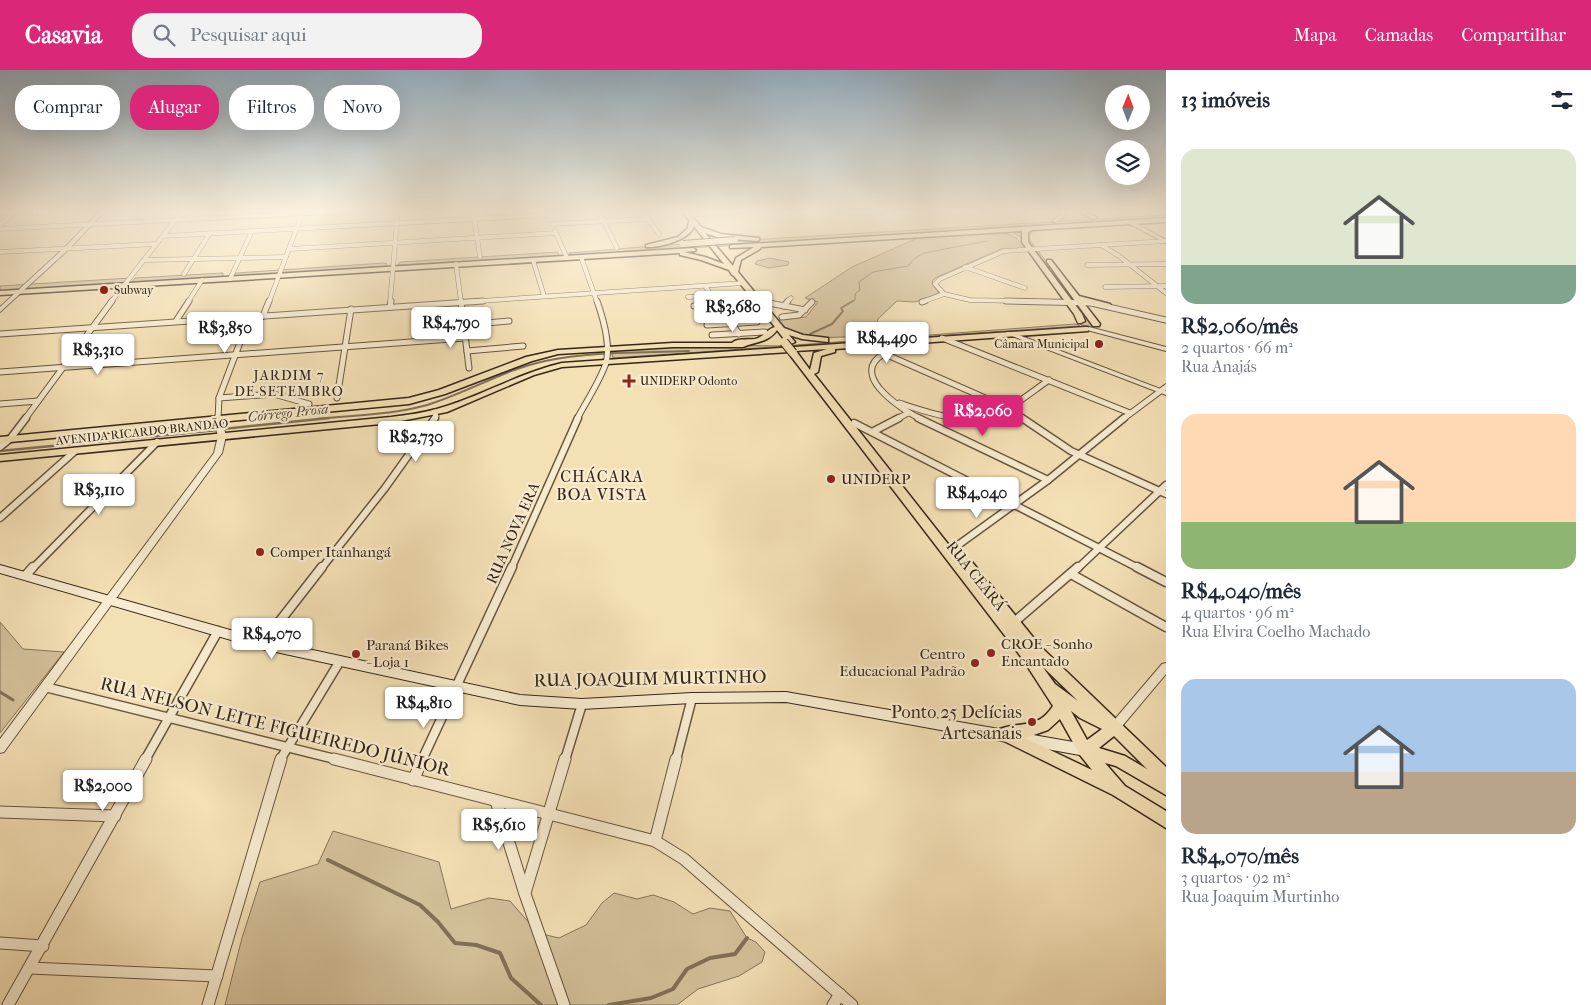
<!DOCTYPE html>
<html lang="pt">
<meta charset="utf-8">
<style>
:root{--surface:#fff;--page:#f2f2f3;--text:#1f2937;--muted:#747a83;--accent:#db2777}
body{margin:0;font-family:"IM FELL French Canon",serif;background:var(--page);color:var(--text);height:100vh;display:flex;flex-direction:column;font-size:19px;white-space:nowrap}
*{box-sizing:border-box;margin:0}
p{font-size:16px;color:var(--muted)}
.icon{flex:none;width:28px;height:28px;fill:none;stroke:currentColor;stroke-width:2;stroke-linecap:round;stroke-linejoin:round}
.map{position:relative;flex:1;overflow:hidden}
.side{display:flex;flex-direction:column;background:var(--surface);width:425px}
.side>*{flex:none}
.banner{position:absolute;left:15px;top:15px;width:475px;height:45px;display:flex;gap:10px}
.needle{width:32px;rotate:1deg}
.controls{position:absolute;left:1105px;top:15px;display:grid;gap:10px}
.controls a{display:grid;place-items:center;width:45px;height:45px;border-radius:50%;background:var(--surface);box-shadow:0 5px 20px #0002;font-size:25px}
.price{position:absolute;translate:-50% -42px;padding:0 11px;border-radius:5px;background:#fff;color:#222;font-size:16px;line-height:32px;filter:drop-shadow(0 1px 2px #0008)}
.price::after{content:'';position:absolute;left:50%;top:30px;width:15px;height:11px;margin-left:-8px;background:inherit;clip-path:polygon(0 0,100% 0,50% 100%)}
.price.active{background:var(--accent);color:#fff}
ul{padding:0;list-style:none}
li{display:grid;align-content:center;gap:10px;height:265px;padding:0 15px}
li span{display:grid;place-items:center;height:155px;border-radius:15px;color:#555}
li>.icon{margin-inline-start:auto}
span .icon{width:90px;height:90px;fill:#fffc;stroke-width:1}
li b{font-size:21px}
h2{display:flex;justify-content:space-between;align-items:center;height:60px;padding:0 15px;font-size:21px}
.tag{padding:0 18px;border-radius:20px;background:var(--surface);box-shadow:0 5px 20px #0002;font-size:18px;line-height:45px}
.tag.active{background:var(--accent);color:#fff}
header{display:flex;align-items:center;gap:30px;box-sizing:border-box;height:70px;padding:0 25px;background:var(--accent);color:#fff}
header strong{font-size:24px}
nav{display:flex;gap:28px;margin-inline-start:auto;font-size:18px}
.search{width:350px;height:45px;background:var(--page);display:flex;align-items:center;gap:12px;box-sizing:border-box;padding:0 18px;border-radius:20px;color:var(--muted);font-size:19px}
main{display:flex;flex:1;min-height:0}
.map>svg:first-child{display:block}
.green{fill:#d4c19a;stroke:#857459}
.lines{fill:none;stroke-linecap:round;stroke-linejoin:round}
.stream-far4{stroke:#817056;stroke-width:1}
.stream-far3{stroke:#817056;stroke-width:2}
.stream-far2{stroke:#817056;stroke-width:2.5}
.stream-far1{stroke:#817056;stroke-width:3}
.stream{stroke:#817056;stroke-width:4}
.minor-far4-casing{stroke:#66553f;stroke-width:5}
.minor-far3-casing{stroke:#66553f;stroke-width:7}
.minor-far2-casing{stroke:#66553f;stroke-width:9}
.minor-far1-casing{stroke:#66553f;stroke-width:11}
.minor-casing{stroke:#66553f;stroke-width:13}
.tertiary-casing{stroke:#66553f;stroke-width:2}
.secondary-casing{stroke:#362718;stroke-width:2}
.primary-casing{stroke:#362718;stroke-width:3}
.minor-far4{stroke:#f8ebcf;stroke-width:4}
.minor-far3{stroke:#f8ebcf;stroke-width:5}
.minor-far2{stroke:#f8ebcf;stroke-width:6}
.minor-far1{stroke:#f8ebcf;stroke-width:8}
.minor{stroke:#f8ebcf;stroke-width:11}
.tertiary{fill:#f8ebcf;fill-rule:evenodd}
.secondary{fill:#f8ebcf;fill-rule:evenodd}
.primary{fill:#f4e0b5;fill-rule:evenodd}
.primary-bridge-far1-casing{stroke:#362718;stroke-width:8;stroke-linecap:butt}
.primary-bridge-casing{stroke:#362718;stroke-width:10;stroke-linecap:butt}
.primary-bridge-far1{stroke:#f4e0b5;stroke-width:6}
.primary-bridge{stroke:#f4e0b5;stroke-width:8}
.poi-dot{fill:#8f2418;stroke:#f8ebcf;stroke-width:2}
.labels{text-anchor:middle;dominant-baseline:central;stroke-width:4.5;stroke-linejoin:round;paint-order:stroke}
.far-poi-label{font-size:12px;fill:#362718;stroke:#f8ebcf;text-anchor:start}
.far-street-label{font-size:12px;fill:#362718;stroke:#f8ebcf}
.far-neighbourhood-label{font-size:14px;letter-spacing:1px;fill:#362718;stroke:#f8ebcf}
.far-water-label{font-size:14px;font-style:italic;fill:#5c4c37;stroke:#f8ebcf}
.poi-label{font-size:15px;fill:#362718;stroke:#f8ebcf;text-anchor:start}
.street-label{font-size:15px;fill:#362718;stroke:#f8ebcf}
.neighbourhood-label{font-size:16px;letter-spacing:1px;fill:#362718;stroke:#f8ebcf}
.near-street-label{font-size:18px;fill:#362718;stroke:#f8ebcf}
.near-poi-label{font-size:18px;fill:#362718;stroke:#f8ebcf;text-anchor:end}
</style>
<header>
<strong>Casavia</strong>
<div class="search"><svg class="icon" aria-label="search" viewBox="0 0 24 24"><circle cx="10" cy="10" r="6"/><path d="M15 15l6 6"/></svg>Pesquisar aqui</div>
<nav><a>Mapa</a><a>Camadas</a><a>Compartilhar</a></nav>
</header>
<main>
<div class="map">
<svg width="1166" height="935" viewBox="0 0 1166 935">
<rect width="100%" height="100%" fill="#f4e0b5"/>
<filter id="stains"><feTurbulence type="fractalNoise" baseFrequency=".004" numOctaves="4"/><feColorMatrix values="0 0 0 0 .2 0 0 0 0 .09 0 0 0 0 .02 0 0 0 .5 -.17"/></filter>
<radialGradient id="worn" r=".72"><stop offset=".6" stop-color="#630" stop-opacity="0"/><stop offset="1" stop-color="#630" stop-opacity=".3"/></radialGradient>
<!-- green -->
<g class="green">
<polygon points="1166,145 1166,148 579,185 570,185 569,183 666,175"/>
<polygon points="1035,160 1030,164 1029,169 1092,251 1093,257 1081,255 1029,172 1010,161"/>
<polygon points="1002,162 1015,167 1026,178 1001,179 937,207 933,210 932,214 939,223 915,232 897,231 878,249 872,266 814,268 788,261 778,250 806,247 818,232 805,228 852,197 920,167"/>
<polygon points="558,182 559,186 398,195 400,192"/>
<polygon points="770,188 789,192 788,195 769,198 755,194 757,191"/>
<polygon points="384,193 387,194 386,196 234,207 236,203"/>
<polygon points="223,203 223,206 220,207 132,212 135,208"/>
<polygon points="131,208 126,215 0,223 0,216"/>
<polygon points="1075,254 1080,256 613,288 611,280 695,275 784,276"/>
<polygon points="0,552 23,579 64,582 0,663"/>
<polygon points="333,761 439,792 451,839 489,828 510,831 538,863 559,868 586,855 602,833 614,823 637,829 653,825 674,832 693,844 710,838 730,841 747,868 756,872 765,882 762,892 739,906 698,919 677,935 225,935 242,868 260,812 318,794"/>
</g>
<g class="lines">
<!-- stream-far4 -->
<polyline class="stream-far4" points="851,232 855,230 855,224 860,220 859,212 873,202 908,196 915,188 924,183 987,171"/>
<!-- stream-far3 -->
<g class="stream-far3">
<polyline points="810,264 832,254 843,241 841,238 853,231"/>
<path d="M317 349C353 345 392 345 427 335 467 323 503 300 545 291 592 281 641 283 689 281"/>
</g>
<!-- stream-far2 -->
<g class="stream-far2">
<polyline points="223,359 329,348"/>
<polyline points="0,381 218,360"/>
</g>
<!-- stream-far1 -->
<polyline class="stream-far1" points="0,622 13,630"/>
<!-- stream -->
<g class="stream">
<polyline points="328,790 420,835 438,852 455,873 476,875 500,883 511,908 541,935"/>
<polyline points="609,935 651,928 673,919 687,899 710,888 735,884 747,868"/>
</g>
<defs>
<g id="minor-far4">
<polyline points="8,140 13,142 24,140"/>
<polyline points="24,140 40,144"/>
<polyline points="473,140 480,187"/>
<polyline points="598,140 617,178"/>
<polyline points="641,140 659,164"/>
<polyline points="0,142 10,142"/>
<polyline points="687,145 761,140"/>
<polyline points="552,154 647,149"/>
<polyline points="0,155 15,142"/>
<polyline points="0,159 368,140"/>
<polyline points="555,161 567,188"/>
<polyline points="163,166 549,145"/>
<polyline points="1101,175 1119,186 1166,223"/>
<polyline points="290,179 556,163"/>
<polyline points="0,182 156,174"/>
<polyline points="581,187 597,232"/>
<polyline points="145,190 286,187"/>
<polyline points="533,190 544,226"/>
<polyline points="456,194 461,232"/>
<polyline points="1087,195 1166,194"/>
<polyline points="965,197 1025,218"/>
<polyline points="184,204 210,163"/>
<polyline points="230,209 252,161"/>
<polyline points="705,216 716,232"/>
<polyline points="1105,217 1166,216"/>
<polyline points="688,227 736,224"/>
<polyline points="759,231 765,232"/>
<polyline points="111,232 183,140"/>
<polyline points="188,232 202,210"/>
<polyline points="269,232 303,141"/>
<polyline points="390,232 398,140"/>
<polyline points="465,232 744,213"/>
<polyline points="787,232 791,228"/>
<polyline points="922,232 944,224"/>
<polyline points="1056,232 970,230 944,224 935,214 940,209 1004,181 1166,171"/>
</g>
<g id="minor-far3">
<polyline points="461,231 469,298"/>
<polyline points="716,231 739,264"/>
<polyline points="759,231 805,240"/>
<polyline points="1006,231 1091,233 1166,250"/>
<polyline points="922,232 925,231"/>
<polyline points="694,236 743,233"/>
<polyline points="784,236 788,231"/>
<polyline points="390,237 391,231"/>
<polyline points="700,246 749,242"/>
<polyline points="782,247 799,245 812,232"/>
<polyline points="176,251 189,231"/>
<polyline points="464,255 509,251"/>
<polyline points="707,255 757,252"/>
<polyline points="247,257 263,246 269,231"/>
<polyline points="0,264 483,231"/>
<polyline points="712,265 765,262"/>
<path d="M915 265C905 275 889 279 878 288 854 309 904 341 921 349"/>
<polyline points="942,268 1130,343"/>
<polyline points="467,281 523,276"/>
<polyline points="885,284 1008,338 1024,349"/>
<polyline points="0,302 465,268"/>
<polyline points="219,328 274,324 309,334"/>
<polyline points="337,328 351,239"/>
<path d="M899 333C930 343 965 356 997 344 1014 337 1034 320 1049 310"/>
<polyline points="0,334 38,331"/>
<polyline points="434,342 436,346 434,349"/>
<polyline points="25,349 112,231"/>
<polyline points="218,349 219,328 247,254"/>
<path d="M577 349C586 332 600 311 606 293 611 274 603 248 597 231"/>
<polyline points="897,349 908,343"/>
<polyline points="1123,349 1166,317"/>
</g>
<g id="minor-far2">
<polyline points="918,348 1048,410"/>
<polyline points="958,348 979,348"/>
<polyline points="1022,348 1071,381 1166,424"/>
<polyline points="218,351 218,348"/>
<polyline points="854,353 1140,499"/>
<polyline points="874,361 899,348"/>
<polyline points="0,377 10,369 26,348"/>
<polyline points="0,448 75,381"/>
<polyline points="946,480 954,478 1048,410 1124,348"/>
<polyline points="32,499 157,372"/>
<polyline points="321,499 385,418 435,348"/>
<polyline points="511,499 578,348"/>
<polyline points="1077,499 1166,415"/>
</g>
<g id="minor-far1">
<polyline points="1137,497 1166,512"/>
<polyline points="1071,504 1166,557"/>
<polyline points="26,505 33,497"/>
<polyline points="1013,553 1078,497"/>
<polyline points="262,574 322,497"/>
<polyline points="45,617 339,690"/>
<polyline points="145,690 218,561"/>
<polyline points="280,690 340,591"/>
<polyline points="422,690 512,497"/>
<polyline points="565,690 582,634"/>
<polyline points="676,690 692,628"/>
</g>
<g id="minor">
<polyline points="334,689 655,771 684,789 852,935"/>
<polyline points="413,710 423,689"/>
<polyline points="496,731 525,824 564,935"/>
<polyline points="0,742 115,746"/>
<polyline points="655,771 676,689"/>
<polyline points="525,823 565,689"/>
<polyline points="0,873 43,876"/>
<polyline points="29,898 217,906"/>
<polyline points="8,935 146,689"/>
<polyline points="208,935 281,689"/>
<polyline points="833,935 840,924"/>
</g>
<g id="tertiary">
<polygon points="101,140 106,140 68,180 0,242 0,237 64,178"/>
<polygon points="1128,151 1132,151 1166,170 1166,173 1128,153"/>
<polygon points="1089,257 1166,277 1166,281 1087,260 1086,259"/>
<polygon points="1007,262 1011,262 1166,321 1166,325 1007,264"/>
<polygon points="215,349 221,349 222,351 226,366 222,383 4,682 0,683 0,669 214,383 218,366 214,351"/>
<polygon points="1166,593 1166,604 1118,661 1114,663 1110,661 1108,658 1110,655 1162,594"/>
</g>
<g id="secondary">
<path d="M1062 140H1067C1065 146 1060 153 1053 152V150L1060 145Z"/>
<polygon points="1075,140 1082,140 1098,148 1093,149"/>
<polygon points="0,495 262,569 520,625 582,629 692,623 786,622 1085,674 1090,676 1092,680 1090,684 1085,686 786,632 692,633 582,639 520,635 262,579 0,503"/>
</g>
<g id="primary">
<path d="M681 140H687L701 157 721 164 759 168V170L757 171 720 168 705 163 733 196 736 188 754 177 730 178V176L732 175 1166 148V152L1032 160 1028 162V172L1082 244 1085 251 1081 253H1078L1074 244 1022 172V161L761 177 760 179 741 190 738 202 784 258 803 265 828 268V272L802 269 789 265 795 272 791 274H788L777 260C768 273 754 272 743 277H673L558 284 532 291 445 324 409 334 0 373V367L409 328 439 320 526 287 558 280 673 273H732C736 268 747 270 755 269 764 267 767 259 775 257L734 206 732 205 729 200 701 190 680 185V183L0 225V221L693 178 696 180 695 181 684 182 705 187 724 194 694 156C690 170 659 178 646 177V175L678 167 688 158 689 150Z"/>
<polygon points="1047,190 1051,190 1079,226 1110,234 1111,236 1107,238 1083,232 1100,254 1099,256 1093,256 1047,192"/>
<path d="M1085 257H1088V261L835 279V282L821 286 818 302 814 304 963 493 968 491 972 492 1041 577 1166 697V725L1116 696 1105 693 1125 716 1166 741V758L1113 725 1000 669 998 664 1000 659C1022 651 1037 660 1053 636L1022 588 790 285V282L562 297 534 305 447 342 391 353 0 391V385L391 347C407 345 424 343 440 338 482 326 519 303 562 293ZM827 279 814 283 810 300 796 281ZM1042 596 1078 631 1055 614ZM1071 641 1080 648 1102 659 1087 670ZM1060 649 1080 685 1092 700 1025 668 1048 660ZM1114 666 1147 699 1125 686 1099 678Z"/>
</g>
</defs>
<!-- minor-far4 casing -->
<use href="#minor-far4" class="minor-far4-casing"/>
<!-- minor-far3 casing -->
<use href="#minor-far3" class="minor-far3-casing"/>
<!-- minor-far2 casing -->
<use href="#minor-far2" class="minor-far2-casing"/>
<!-- minor-far1 casing -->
<use href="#minor-far1" class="minor-far1-casing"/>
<!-- minor casing -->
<use href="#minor" class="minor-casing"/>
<!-- tertiary casing -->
<use href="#tertiary" class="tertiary-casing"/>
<!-- secondary casing -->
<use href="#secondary" class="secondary-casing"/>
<!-- primary casing -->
<use href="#primary" class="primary-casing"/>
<!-- minor-far4 -->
<use href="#minor-far4" class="minor-far4"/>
<!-- minor-far3 -->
<use href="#minor-far3" class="minor-far3"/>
<!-- minor-far2 -->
<use href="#minor-far2" class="minor-far2"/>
<!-- minor-far1 -->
<use href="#minor-far1" class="minor-far1"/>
<!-- minor -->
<use href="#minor" class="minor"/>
<!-- tertiary -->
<use href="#tertiary" class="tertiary"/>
<!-- secondary -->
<use href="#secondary" class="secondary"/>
<!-- primary -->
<use href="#primary" class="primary"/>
<defs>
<polyline id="primary-bridge-far1" points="683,174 735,170"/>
<polyline id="primary-bridge" points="784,272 793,283"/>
</defs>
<!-- primary-bridge-far1 casing -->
<use href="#primary-bridge-far1" class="primary-bridge-far1-casing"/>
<!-- primary-bridge casing -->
<use href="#primary-bridge" class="primary-bridge-casing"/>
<!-- primary-bridge-far1 -->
<use href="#primary-bridge-far1" class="primary-bridge-far1"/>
<!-- primary-bridge -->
<use href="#primary-bridge" class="primary-bridge"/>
</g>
<!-- sky -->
<linearGradient id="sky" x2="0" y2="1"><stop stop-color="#93acbe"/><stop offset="0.52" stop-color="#faf1de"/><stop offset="1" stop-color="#faf1de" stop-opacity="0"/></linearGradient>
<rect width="1166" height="271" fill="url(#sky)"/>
<!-- markers -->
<g class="poi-dot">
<circle cx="104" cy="220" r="5"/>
<circle cx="1099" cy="274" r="5"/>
<path d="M626.5 303.5h5v5h5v5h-5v5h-5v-5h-5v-5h5z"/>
<circle cx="831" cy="409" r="5"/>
<circle cx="260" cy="482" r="5"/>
<circle cx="991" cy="583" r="5"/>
<circle cx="356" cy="584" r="5"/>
<circle cx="975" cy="593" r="5"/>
<circle cx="1032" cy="652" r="5"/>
</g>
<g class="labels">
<!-- far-poi labels -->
<g class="far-poi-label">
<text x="114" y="220">Subway</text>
<text x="1089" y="274" text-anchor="end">Câmara Municipal</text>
<text x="640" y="311">UNIDERP Odonto</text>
</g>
<!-- far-street labels -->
<g class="far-street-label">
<text transform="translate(142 362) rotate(-6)">AVENIDA RICARDO BRANDÃO</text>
</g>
<!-- far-neighbourhood labels -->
<g class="far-neighbourhood-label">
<text x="289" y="305">JARDIM 7<tspan x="289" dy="16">DE SETEMBRO</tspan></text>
</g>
<!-- far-water labels -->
<g class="far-water-label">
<text transform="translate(288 343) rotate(-6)">Córrego Prosa</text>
</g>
<!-- poi labels -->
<g class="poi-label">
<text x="841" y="409">UNIDERP</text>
<text x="270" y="482">Comper Itanhangá</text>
<text x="1001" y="574">CROE - Sonho<tspan x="1001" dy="17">Encantado</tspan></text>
<text x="366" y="575">Paraná Bikes<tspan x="366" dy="17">- Loja 1</tspan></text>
<text x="965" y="584" text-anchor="end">Centro<tspan x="965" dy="17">Educacional Padrão</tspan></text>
</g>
<!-- street labels -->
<g class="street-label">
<text transform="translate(513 463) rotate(-66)">RUA NOVA ERA</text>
<text transform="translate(976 506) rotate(51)">RUA CEARÁ</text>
</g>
<!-- neighbourhood labels -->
<g class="neighbourhood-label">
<text x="602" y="406">CHÁCARA<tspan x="602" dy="18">BOA VISTA</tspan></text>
</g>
<!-- near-street labels -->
<g class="near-street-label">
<text transform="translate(650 609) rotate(-1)">RUA JOAQUIM MURTINHO</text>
<text transform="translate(275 657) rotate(14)">RUA NELSON LEITE FIGUEIREDO JÚNIOR</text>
</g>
<!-- near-poi labels -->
<g class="near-poi-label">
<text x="1022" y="642">Ponto 25 Delícias<tspan x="1022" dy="21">Artesanais</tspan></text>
</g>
</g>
<rect width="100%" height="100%" filter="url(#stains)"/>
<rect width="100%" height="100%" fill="url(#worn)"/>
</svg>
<div class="controls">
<a><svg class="needle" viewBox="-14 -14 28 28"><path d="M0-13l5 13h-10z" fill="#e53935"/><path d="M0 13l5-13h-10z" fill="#747a83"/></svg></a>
<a><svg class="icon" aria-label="layers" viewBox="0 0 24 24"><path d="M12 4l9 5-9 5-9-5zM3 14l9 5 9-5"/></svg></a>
</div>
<b class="price" style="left:733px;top:263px">R$3,680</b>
<b class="price" style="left:451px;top:279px">R$4,790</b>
<b class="price" style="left:225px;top:284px">R$3,850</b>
<b class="price" style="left:887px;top:294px">R$4,490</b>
<b class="price" style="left:98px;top:306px">R$3,310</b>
<b class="price active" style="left:983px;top:367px">R$2,060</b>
<b class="price" style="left:416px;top:393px">R$2,730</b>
<b class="price" style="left:99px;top:446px">R$3,110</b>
<b class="price" style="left:977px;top:449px">R$4,040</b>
<b class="price" style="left:272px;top:590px">R$4,070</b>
<b class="price" style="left:424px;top:659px">R$4,810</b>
<b class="price" style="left:103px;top:742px">R$2,000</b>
<b class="price" style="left:499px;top:781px">R$5,610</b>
<div class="banner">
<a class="tag">Comprar</a>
<a class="tag active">Alugar</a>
<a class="tag">Filtros</a>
<a class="tag">Novo</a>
</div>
</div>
<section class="side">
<h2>13 imóveis<svg class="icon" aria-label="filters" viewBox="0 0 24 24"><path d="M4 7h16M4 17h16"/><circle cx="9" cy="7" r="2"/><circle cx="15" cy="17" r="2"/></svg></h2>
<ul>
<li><span style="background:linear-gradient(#dfe7d0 75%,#7fa58c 0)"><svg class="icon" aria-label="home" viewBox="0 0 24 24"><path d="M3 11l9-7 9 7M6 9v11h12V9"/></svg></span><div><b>R$2,060/mês</b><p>2 quartos · 66 m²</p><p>Rua Anajás</p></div></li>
<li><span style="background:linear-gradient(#ffd9b3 70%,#8fb573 0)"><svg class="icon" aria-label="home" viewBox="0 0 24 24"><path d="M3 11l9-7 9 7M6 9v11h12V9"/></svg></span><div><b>R$4,040/mês</b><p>4 quartos · 96 m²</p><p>Rua Elvira Coelho Machado</p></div></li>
<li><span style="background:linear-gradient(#a9c7e8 60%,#b9a48a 0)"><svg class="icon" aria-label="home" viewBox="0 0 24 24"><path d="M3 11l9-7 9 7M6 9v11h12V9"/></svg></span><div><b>R$4,070/mês</b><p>3 quartos · 92 m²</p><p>Rua Joaquim Murtinho</p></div></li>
</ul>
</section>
</main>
